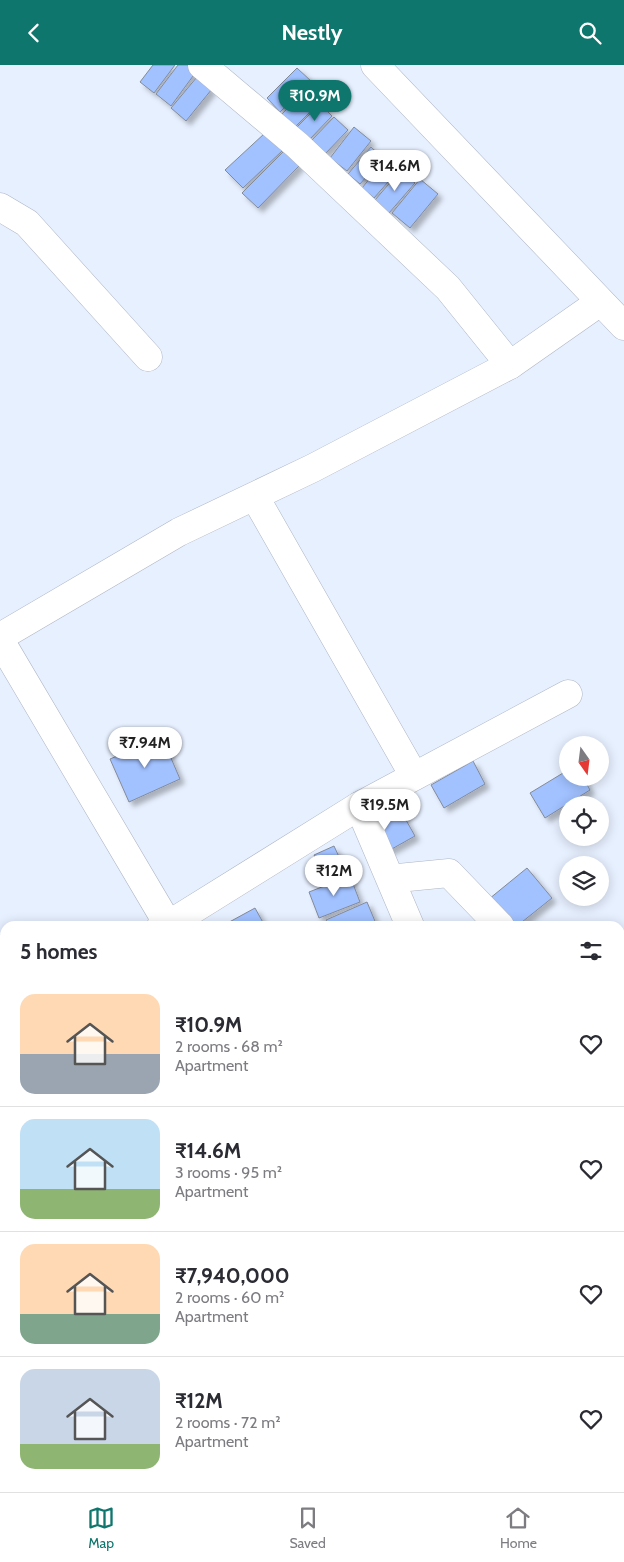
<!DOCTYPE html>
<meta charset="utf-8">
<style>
:root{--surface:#fff;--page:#f7f7f7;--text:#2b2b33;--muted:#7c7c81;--line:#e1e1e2;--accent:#0f766e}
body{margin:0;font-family:Cabin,sans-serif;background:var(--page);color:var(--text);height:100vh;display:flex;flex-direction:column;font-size:19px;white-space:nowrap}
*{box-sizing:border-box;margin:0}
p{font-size:16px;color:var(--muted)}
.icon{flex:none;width:28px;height:28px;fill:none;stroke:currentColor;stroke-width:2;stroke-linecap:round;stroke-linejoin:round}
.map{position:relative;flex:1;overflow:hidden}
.drawer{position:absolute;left:0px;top:856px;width:625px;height:571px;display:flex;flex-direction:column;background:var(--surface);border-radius:15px 15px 0 0;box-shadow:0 2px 12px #0003}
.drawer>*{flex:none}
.needle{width:32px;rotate:166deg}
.fabs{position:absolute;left:559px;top:671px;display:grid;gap:10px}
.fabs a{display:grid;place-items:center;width:50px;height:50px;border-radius:50%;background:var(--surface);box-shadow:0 2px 12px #0003;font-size:25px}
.price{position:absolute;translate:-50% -42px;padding:0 11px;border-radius:18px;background:#fff;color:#222;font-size:16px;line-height:32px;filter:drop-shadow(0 1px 2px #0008)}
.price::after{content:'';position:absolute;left:50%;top:30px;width:15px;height:11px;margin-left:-8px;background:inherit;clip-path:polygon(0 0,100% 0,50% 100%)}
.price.selected{background:var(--accent);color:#fff}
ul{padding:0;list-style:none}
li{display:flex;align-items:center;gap:15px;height:125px;padding:0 20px}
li+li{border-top:1px solid var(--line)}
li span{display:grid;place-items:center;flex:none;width:140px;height:100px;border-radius:15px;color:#555}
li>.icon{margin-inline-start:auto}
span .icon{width:60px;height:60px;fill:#fffc;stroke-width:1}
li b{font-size:21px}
h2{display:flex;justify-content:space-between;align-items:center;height:60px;padding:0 20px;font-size:21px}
header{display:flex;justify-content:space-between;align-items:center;height:65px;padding:0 20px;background:var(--accent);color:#fff;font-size:22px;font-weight:700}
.menu{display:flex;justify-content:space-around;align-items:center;height:70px;border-top:1px solid var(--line);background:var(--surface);font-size:14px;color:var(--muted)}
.menu a{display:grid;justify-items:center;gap:2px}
.menu .selected{color:var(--accent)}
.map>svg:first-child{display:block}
.building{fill:#a1c1ff;stroke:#838a98;filter:url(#shadow)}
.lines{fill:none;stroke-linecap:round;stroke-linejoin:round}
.service-casing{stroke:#aeb5c4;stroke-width:16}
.minor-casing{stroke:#aeb5c4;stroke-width:29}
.tertiary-casing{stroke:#aeb5c4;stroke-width:29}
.primary-casing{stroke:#aeb5c4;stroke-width:29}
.service{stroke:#fff;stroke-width:14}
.minor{stroke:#fff;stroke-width:28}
.tertiary{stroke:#fff;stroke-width:28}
.primary{stroke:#fff;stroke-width:28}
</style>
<header><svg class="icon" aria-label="back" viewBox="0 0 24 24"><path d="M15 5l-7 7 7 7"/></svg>Nestly<svg class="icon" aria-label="search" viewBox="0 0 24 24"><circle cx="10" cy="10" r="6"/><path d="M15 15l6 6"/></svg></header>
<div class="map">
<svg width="624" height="1427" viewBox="0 0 624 1427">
<defs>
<filter id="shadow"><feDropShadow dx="4.5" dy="4.5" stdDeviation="2.5" flood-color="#0004"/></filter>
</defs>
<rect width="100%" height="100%" fill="#e7f0ff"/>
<!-- building -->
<g class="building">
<polygon points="153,0 175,0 154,28 140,17"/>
<polygon points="178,0 187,0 196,7 171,41 156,29"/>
<polygon points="297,3 311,16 280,47 267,33"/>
<polygon points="197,12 212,24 186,56 171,43"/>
<polygon points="312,19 325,32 295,62 282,49"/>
<polygon points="320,39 332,51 310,74 297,62"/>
<polygon points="334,52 348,65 325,89 311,76"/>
<polygon points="354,62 371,76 347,106 330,93"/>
<polygon points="265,68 282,86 243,123 225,105"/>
<polygon points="371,82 383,93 360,119 348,109"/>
<polygon points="285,85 300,100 258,143 242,128"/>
<polygon points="383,97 396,108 374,133 362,123"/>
<polygon points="400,106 415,118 389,148 375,135"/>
<polygon points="420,114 438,129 410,163 392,148"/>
<polygon points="162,672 180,714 129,737 110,694"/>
<polygon points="473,696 485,719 444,743 431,720"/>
<polygon points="568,705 568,712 583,712 590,725 545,753 530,728"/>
<polygon points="397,739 415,771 374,794 356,762"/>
<polygon points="334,781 347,809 327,818 314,790"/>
<polygon points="527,803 552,833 517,861 511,861 489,834"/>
<polygon points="350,811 360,837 319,853 309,827"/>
<polygon points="367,837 377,861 329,861 326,855"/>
<polygon points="255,843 265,861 222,861"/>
<polygon points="0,1079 5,1086 5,1123 0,1116"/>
<polygon points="250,1422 302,1422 299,1427 251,1427"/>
</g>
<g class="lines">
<defs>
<g id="service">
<polyline points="0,1069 5,1076"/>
<polyline points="0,1132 5,1139"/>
<polyline points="165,1422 167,1427"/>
<polyline points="190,1422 190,1427"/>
</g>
<g id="minor">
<polyline points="202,0 297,80 448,223 510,300"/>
<polyline points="375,0 624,261"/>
<polyline points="0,142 27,158 148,292"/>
<polyline points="255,432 414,711"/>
<polyline points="0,572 179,467 313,403 510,300 600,237"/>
<polyline points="0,575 169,861"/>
<polyline points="359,741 410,861"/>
<polyline points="398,813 449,808 500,861"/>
<polyline points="161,861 168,860 359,741 568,629"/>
<polyline points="0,884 5,883"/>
<polyline points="620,973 624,977"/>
<polyline points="620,1349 624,1346"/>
<polyline points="393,1422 396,1427"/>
<polyline points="508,1427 514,1422"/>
</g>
<polyline id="tertiary" points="620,1035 624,1032"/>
<g id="primary">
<polyline points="0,1028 5,1034"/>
<polyline points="0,1169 5,1175"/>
<polyline points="142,1422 143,1427"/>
<polyline points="218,1422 219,1427"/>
</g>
</defs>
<!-- service casing -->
<use href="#service" class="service-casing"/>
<!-- minor casing -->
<use href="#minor" class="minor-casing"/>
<!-- tertiary casing -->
<use href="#tertiary" class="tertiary-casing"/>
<!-- primary casing -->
<use href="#primary" class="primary-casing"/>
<!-- service -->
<use href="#service" class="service"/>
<!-- minor -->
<use href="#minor" class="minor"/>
<!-- tertiary -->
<use href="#tertiary" class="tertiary"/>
<!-- primary -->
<use href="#primary" class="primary"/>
</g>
</svg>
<div class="fabs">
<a><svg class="needle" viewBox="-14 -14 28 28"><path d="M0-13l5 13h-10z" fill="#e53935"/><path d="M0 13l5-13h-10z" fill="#7c7c81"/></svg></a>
<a><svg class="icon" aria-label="locate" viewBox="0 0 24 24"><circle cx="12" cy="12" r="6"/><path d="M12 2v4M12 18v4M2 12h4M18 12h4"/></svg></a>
<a><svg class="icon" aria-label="layers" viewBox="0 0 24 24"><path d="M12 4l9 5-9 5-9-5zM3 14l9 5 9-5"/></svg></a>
</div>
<b class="price selected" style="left:315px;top:57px">₹10.9M</b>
<b class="price" style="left:395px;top:127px">₹14.6M</b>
<b class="price" style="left:145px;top:704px">₹7.94M</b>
<b class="price" style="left:385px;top:766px">₹19.5M</b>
<b class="price" style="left:334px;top:832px">₹12M</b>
<section class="drawer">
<h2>5 homes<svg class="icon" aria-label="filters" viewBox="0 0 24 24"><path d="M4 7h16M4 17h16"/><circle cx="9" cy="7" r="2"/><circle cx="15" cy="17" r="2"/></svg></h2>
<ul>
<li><span style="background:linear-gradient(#ffd9b3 60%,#9aa5b1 0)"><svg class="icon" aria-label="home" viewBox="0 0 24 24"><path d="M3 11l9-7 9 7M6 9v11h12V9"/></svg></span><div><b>₹10.9M</b><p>2 rooms · 68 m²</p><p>Apartment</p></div><svg class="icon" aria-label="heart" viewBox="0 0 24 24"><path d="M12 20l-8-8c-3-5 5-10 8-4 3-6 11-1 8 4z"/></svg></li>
<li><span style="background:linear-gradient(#bfe0f5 70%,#8fb573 0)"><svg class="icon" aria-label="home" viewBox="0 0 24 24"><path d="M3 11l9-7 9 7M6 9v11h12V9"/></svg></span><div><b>₹14.6M</b><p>3 rooms · 95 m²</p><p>Apartment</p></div><svg class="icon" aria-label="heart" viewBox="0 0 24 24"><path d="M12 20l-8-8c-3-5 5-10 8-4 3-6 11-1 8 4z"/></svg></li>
<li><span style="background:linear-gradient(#ffd9b3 70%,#7fa58c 0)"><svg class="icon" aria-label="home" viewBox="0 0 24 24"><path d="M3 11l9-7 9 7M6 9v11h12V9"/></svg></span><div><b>₹7,940,000</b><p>2 rooms · 60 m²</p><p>Apartment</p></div><svg class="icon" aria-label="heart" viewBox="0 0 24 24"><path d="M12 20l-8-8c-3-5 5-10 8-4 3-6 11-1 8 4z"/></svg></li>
<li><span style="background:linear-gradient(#c9d6e8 75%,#8fb573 0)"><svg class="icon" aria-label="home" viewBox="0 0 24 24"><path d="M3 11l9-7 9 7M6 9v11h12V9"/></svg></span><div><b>₹12M</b><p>2 rooms · 72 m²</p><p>Apartment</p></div><svg class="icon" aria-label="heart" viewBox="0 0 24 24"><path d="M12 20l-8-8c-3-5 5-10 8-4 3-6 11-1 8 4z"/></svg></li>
</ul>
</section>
</div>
<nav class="menu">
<a class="selected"><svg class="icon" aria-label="map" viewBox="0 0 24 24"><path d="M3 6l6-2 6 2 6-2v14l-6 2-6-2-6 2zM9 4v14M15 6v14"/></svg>Map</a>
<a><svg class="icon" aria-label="saved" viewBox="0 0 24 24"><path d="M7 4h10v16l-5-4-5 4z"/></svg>Saved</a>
<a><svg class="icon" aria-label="home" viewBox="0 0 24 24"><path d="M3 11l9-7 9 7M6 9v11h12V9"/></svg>Home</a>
</nav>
